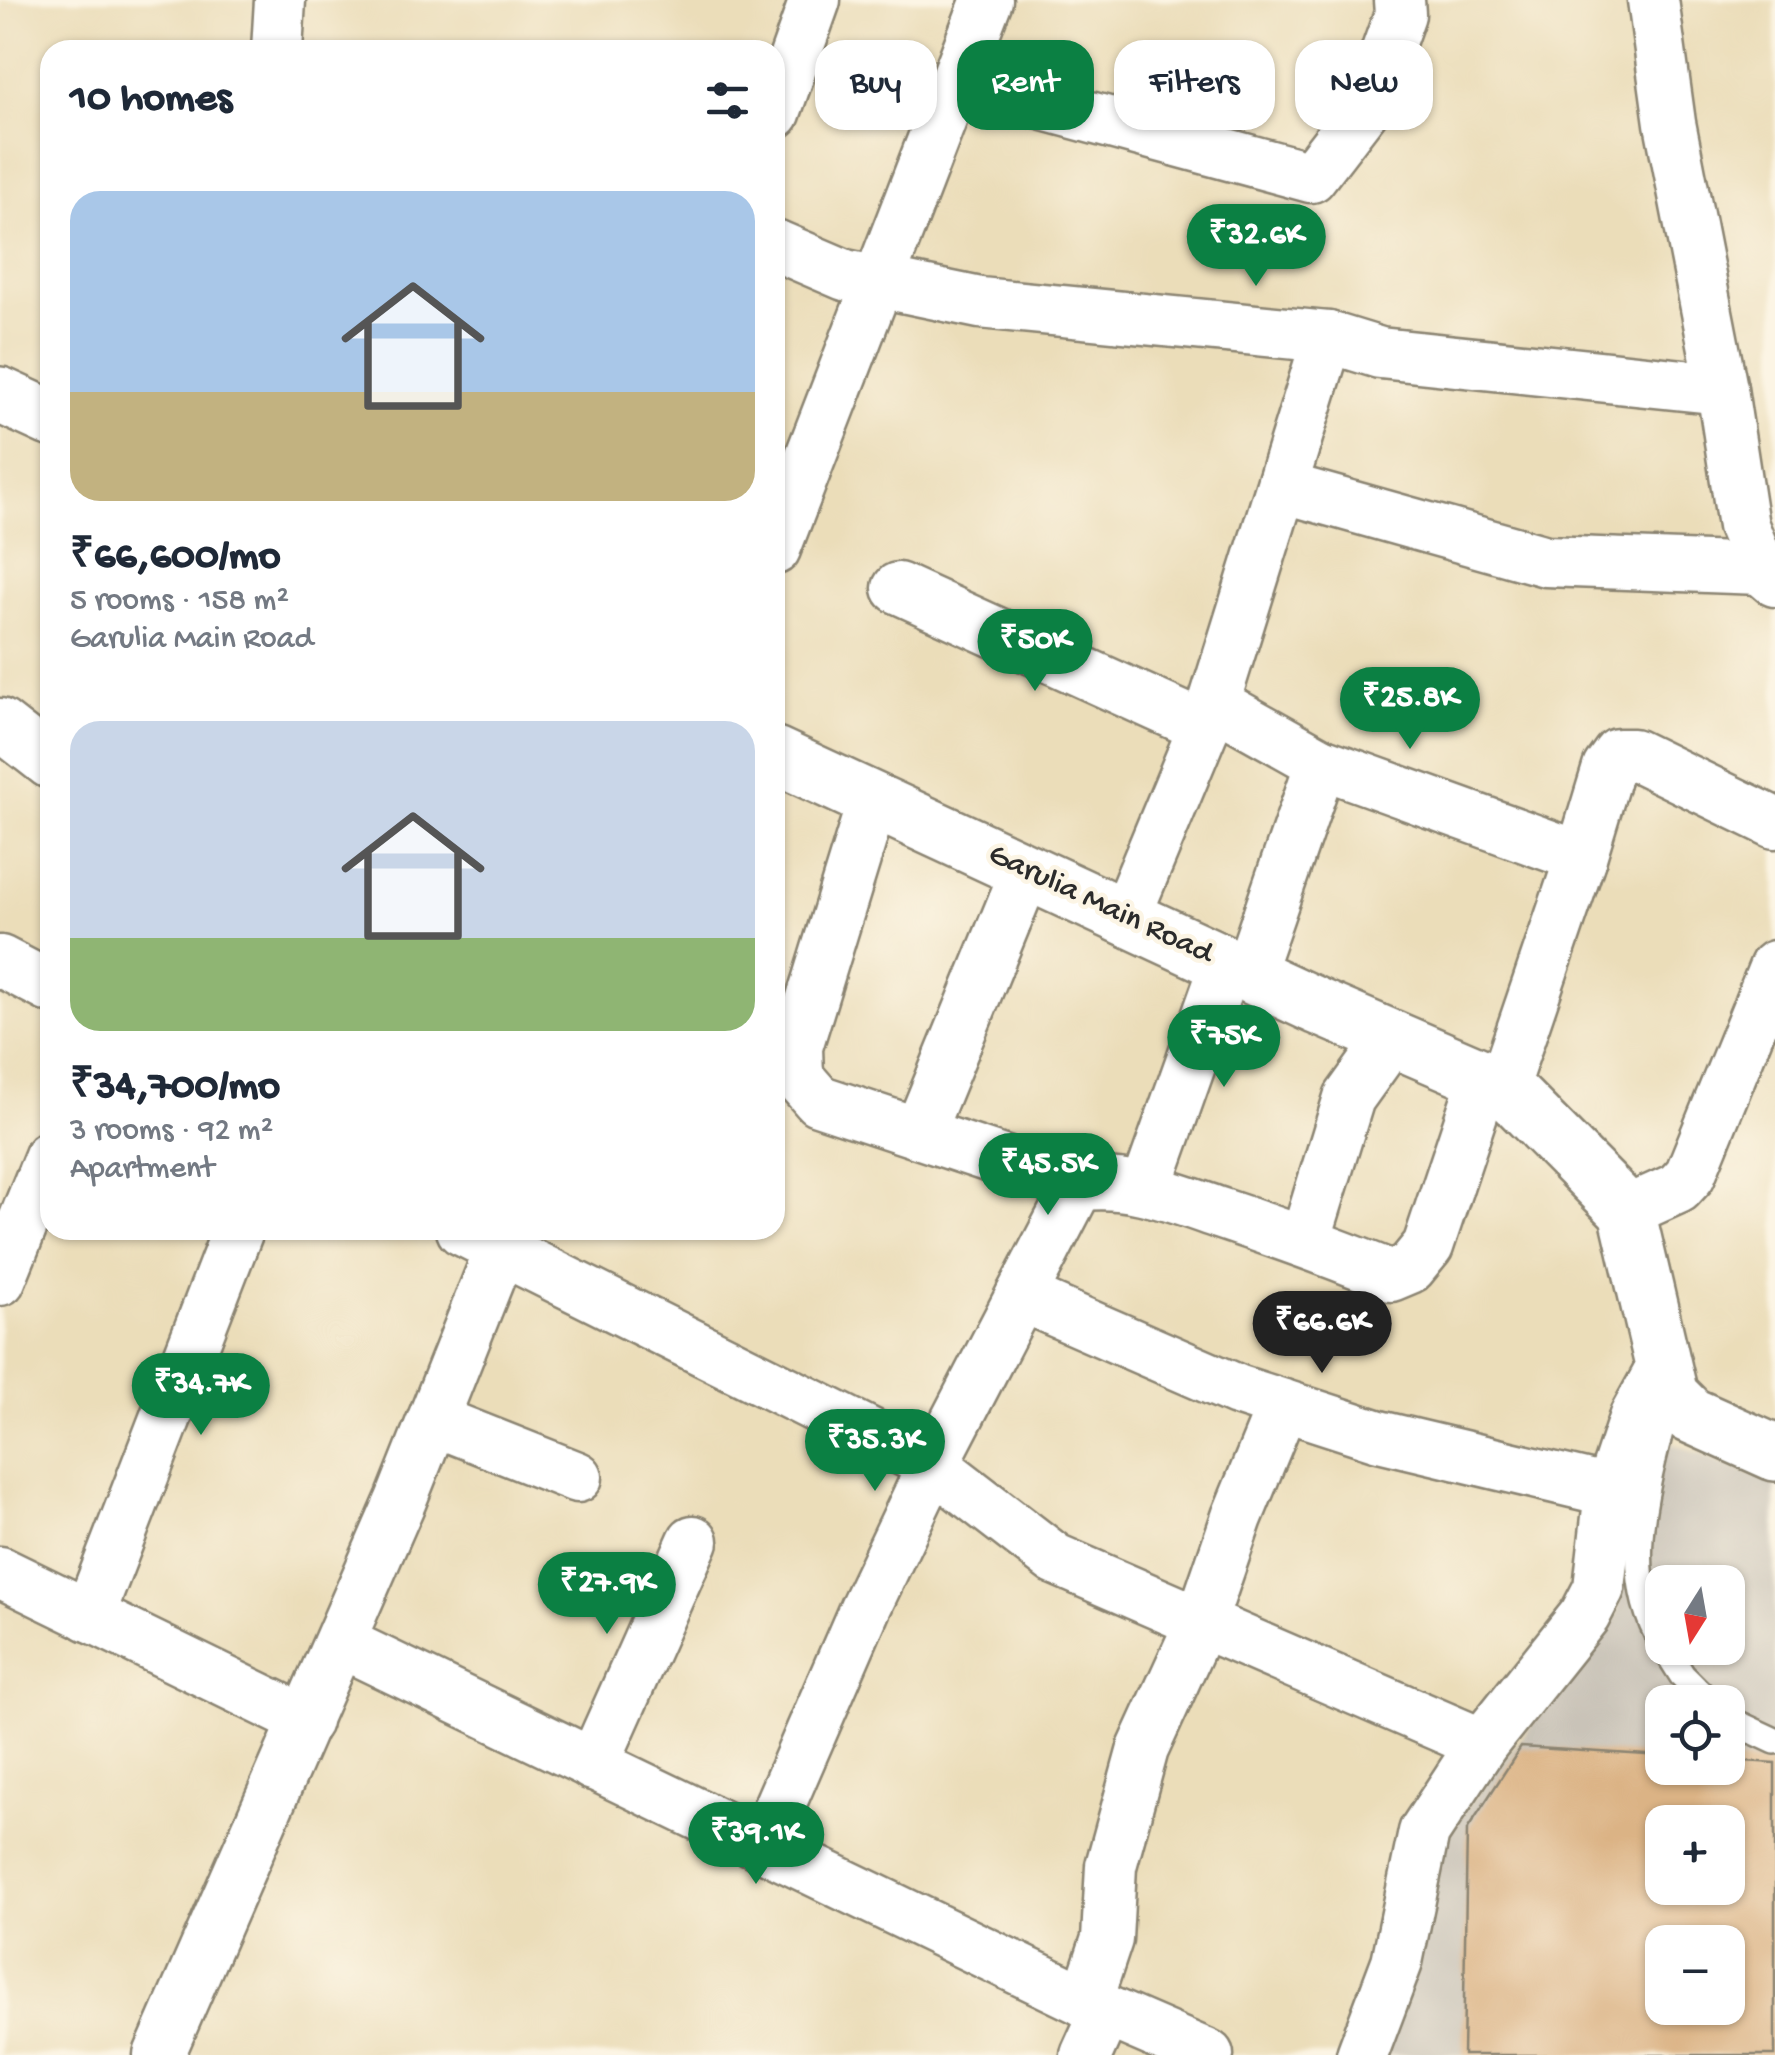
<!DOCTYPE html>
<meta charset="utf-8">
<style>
:root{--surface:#fff;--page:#f2f2f3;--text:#1f2937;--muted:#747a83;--accent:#0b8043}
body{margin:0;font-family:"Gochi Hand",sans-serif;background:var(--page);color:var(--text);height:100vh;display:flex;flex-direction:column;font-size:38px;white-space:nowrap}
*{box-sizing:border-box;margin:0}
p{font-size:32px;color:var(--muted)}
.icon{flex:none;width:55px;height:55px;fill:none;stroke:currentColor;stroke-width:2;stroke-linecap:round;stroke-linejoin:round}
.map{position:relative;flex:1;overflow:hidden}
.details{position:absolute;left:40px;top:40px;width:745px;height:1200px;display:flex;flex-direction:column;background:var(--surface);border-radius:30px;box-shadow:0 2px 8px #0004}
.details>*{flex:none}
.banner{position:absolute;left:815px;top:40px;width:810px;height:90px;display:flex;gap:20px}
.needle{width:65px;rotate:191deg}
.controls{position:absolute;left:1645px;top:1565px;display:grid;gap:20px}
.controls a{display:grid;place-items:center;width:100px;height:100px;border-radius:20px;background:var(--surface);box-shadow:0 2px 8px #0004;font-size:50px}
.price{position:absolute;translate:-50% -85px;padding:0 22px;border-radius:35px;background:var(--accent);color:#fff;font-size:32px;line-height:65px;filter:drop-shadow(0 2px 5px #0008)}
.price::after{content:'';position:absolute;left:50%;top:60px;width:30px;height:22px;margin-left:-15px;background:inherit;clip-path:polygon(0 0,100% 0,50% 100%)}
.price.selected{background:#222;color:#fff}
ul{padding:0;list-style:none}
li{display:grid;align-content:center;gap:20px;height:530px;padding:0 30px}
li span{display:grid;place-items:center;height:310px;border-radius:30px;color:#555}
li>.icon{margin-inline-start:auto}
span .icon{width:180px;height:180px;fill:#fffc;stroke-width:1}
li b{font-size:42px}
h2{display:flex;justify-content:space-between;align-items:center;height:120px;padding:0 30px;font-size:42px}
.chip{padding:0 35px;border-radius:30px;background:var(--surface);box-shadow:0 2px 8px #0004;font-size:35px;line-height:90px}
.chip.selected{background:var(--accent);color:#fff}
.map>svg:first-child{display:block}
.industrial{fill:#c9c3b8;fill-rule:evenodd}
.building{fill:#dbb385;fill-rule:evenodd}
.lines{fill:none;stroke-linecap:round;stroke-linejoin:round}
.lane-casing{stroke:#8b8472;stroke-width:30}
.street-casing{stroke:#8b8472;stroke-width:55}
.secondary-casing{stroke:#8b8472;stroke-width:60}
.lane{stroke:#fff;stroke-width:25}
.street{stroke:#fff;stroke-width:50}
.secondary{stroke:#fff;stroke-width:55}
.labels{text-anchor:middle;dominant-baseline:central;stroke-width:9;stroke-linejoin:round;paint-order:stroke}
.street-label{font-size:32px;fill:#2b2b2b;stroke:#fcf5e5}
</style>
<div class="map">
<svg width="1775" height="2055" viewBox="0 0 1775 2055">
<rect width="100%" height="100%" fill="#fcf5e5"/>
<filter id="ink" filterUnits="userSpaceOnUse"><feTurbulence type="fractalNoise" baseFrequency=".01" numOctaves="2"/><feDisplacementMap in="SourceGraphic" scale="20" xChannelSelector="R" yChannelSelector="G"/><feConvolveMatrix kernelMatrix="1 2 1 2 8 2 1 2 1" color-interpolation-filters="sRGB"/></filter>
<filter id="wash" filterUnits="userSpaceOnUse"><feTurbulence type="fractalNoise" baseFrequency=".0048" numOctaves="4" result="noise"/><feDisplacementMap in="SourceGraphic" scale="40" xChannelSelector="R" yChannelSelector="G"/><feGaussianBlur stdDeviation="2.25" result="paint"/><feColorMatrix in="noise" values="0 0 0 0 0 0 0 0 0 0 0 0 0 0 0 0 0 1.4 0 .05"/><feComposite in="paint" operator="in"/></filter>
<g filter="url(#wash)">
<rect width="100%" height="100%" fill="#ebddb9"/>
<!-- industrial -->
<path class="industrial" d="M1637 1430 1775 1483V2055H1377L1435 1848 1617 1615ZM1662 1582H1728V1648H1662ZM1662 1702H1728V1768H1662ZM1662 1822H1728V1888H1662ZM1662 1942H1728V2008H1662Z"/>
<g id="blocks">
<!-- building -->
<path class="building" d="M1521 1747 1662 1756V1768H1728V1760L1775 1763V2055H1463L1467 1830ZM1662 1822H1728V1888H1662ZM1662 1942H1728V2008H1662Z"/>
</g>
</g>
<g filter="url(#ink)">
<use href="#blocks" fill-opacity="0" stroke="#8b8472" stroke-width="2.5"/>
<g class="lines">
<defs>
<g id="lane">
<path d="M1662 1643C1617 1569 1650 1475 1669 1396"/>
<polyline points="1665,1648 1682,1675 1709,1702"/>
<polyline points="1728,1719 1775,1741"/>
</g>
<g id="street">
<polyline points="1653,0 1670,123 1722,389 1743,526 1761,569 1775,581"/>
<polyline points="277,50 280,0"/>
<polyline points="956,81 1311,177 1368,103 1400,14 1399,0"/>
<polyline points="775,113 815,0"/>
<polyline points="775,245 845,275 980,303 1328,337 1380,353 1722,389"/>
<polyline points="1282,487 1546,561 1761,569"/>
<polyline points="775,549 987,0"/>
<polyline points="898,588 1204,727"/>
<polyline points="1214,703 1321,763 1581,857"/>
<polyline points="0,724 50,763"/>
<path d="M873 800 797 1047 798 1077 818 1100 1078 1186C1128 1178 1175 1198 1222 1214 1279 1233 1335 1253 1391 1276L1410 1268 1428 1246 1484 1078"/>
<polyline points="1125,917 1214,703 1328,337"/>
<polyline points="0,961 50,987"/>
<polyline points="1248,975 1321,763"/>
<polyline points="1503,1086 1581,857 1608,768 1618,754 1633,754 1775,823"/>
<polyline points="919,1133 1026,871"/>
<polyline points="1146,1189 1226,964"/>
<polyline points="1627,1211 1678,1188 1690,1175 1775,966"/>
<polyline points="462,1230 933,1465 1055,1559 1482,1744"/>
<polyline points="1305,1241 1349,1098 1392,1038"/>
<polyline points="0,1280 50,1156"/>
<polyline points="1021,1296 1237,1390 1379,1436 1610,1491"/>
<polyline points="433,1420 577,1477"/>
<polyline points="0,1572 306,1721"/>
<polyline points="89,1616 238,1230"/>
<polyline points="340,1642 1106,2011 1208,2055"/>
<polyline points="593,1765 693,1541"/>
<polyline points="762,1846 865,1608 933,1465 1078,1186"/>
<polyline points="1086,2002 1107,1939 1111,1866 1143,1749 1201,1622 1237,1517 1283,1405"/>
<polyline points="159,2055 401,1500 508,1230"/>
<polyline points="1086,2055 1106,2011"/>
<polyline points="1362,2055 1397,1962 1424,1832 1482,1744 1585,1615 1599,1588 1610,1491 1635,1416 1661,1369"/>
</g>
<g id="secondary">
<polyline points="0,395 50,418"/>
<polyline points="775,755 1319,1007 1503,1086 1627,1211 1670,1395 1690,1415 1775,1453"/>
</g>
</defs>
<!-- lane casing -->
<use href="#lane" class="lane-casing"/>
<!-- street casing -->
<use href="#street" class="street-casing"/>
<!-- secondary casing -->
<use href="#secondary" class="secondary-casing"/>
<!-- lane -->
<use href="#lane" class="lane"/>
<!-- street -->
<use href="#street" class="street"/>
<!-- secondary -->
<use href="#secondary" class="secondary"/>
</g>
</g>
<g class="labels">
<!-- street labels -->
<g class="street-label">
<text transform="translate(1100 905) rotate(25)">Garulia Main Road</text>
</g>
</g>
</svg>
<div class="controls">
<a><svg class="needle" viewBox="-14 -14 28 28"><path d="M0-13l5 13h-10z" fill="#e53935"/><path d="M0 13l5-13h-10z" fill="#747a83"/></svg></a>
<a><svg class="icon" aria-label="locate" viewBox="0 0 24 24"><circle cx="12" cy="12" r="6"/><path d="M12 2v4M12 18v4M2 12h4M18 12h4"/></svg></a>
<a>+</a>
<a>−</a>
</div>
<b class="price" style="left:1256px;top:289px">₹32.6K</b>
<b class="price" style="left:1035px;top:694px">₹50K</b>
<b class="price" style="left:1410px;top:752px">₹25.8K</b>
<b class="price" style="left:1224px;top:1090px">₹75K</b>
<b class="price" style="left:1048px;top:1218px">₹45.5K</b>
<b class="price selected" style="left:1322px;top:1376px">₹66.6K</b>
<b class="price" style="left:201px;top:1438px">₹34.7K</b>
<b class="price" style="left:875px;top:1494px">₹35.3K</b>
<b class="price" style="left:607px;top:1637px">₹27.9K</b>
<b class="price" style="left:756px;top:1887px">₹39.1K</b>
<div class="banner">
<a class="chip">Buy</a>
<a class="chip selected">Rent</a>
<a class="chip">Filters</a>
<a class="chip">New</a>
</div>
<section class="details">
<h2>10 homes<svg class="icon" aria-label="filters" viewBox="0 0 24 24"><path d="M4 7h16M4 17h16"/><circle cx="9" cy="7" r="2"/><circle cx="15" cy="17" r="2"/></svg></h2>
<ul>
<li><span style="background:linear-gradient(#a9c7e8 65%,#c2b280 0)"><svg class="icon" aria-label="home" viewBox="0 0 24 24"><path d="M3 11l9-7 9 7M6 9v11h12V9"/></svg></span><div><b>₹66,600/mo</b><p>5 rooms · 158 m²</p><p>Garulia Main Road</p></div></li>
<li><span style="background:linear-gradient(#c9d6e8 70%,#8fb573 0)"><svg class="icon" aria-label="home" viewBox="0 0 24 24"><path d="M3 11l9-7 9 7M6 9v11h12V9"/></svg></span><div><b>₹34,700/mo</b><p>3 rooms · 92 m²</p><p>Apartment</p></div></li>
</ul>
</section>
</div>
